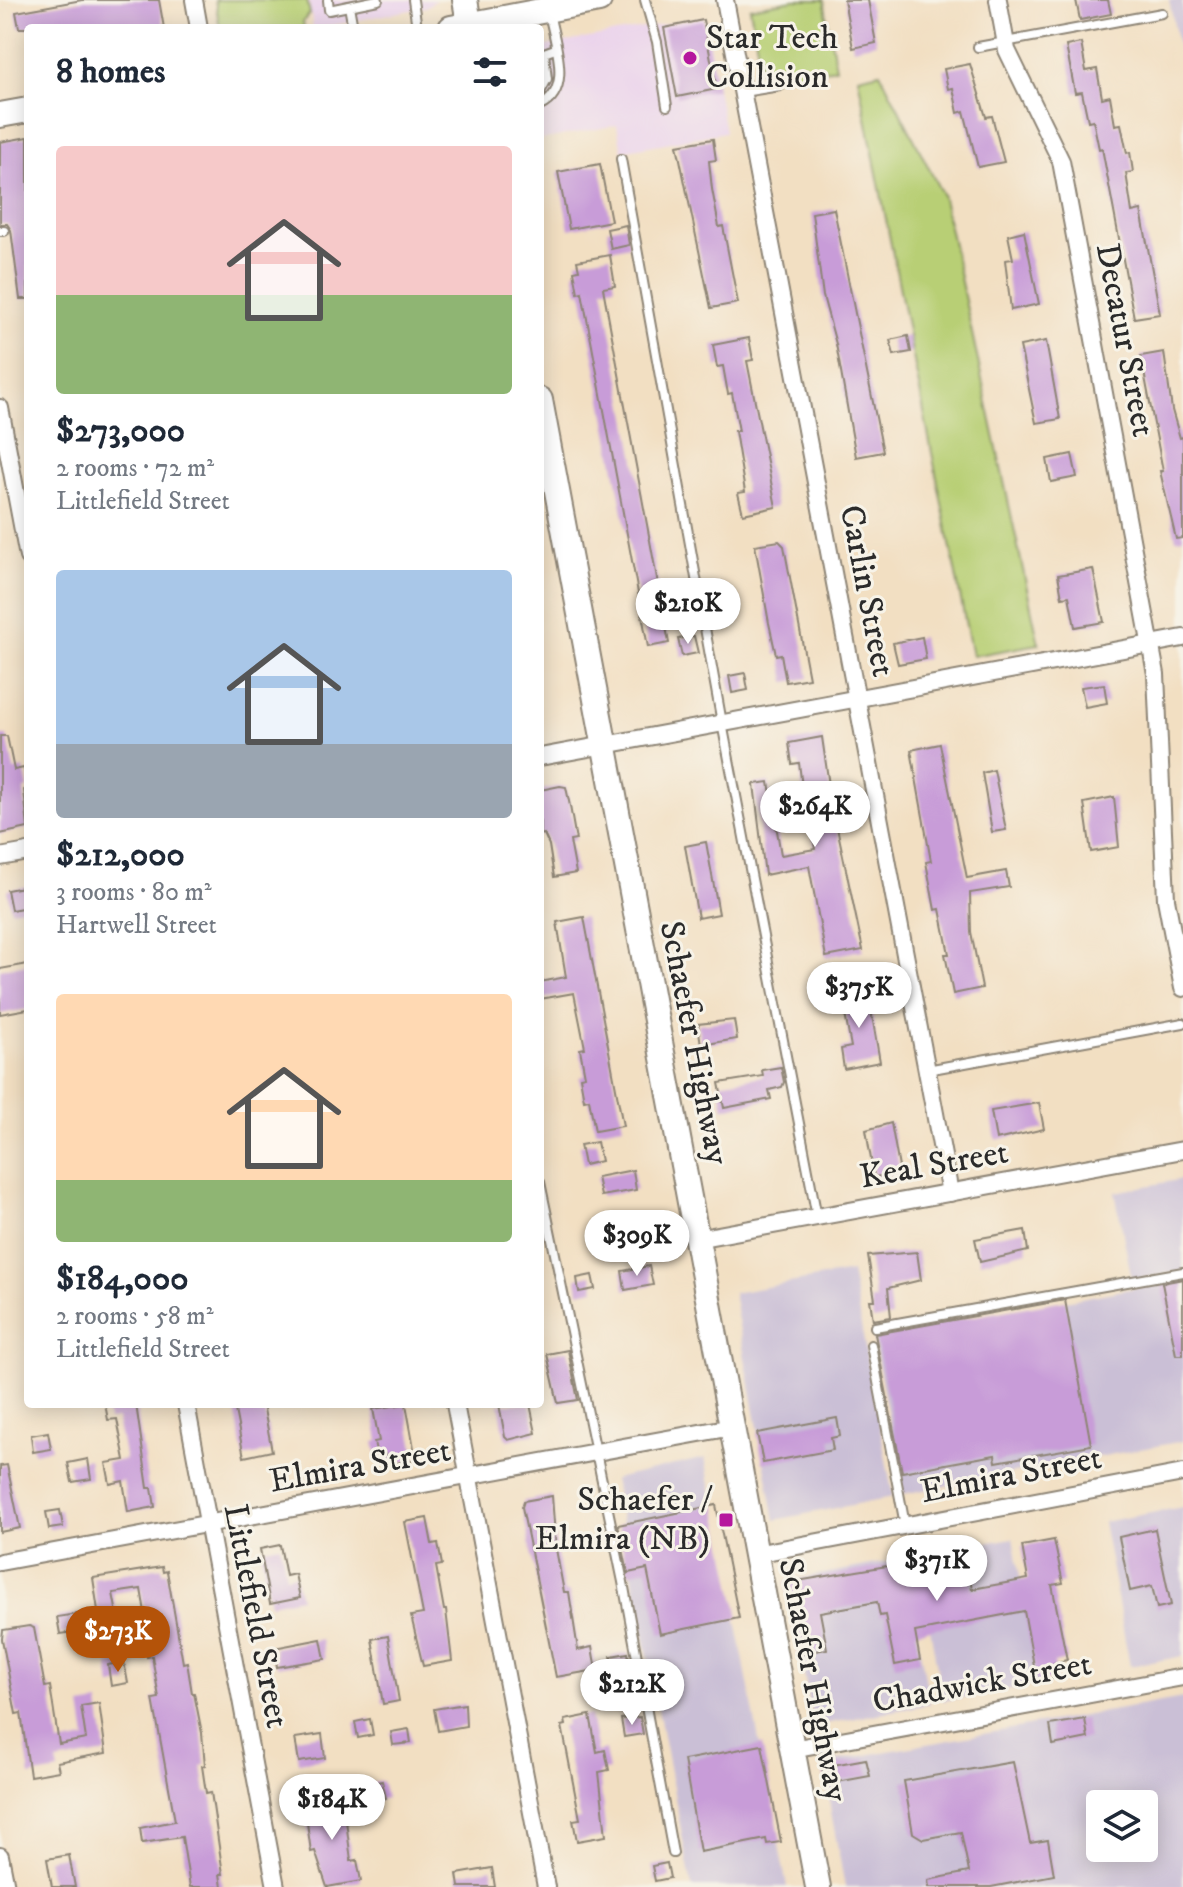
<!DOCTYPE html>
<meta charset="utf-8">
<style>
:root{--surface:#fff;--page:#f6f6f7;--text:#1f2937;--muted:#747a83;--accent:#b45309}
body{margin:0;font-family:"IM FELL DW Pica",serif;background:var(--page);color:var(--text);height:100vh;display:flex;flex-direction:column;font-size:30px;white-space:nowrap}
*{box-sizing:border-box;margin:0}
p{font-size:26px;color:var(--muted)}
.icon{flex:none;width:44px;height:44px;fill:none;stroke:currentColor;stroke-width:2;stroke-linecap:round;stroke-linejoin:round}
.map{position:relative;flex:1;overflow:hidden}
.details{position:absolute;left:24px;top:24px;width:520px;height:1384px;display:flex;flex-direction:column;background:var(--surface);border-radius:8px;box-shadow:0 4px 20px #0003}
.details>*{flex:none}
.controls{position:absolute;left:1086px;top:1790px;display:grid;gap:16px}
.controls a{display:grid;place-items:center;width:72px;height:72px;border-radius:8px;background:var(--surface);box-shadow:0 4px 20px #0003;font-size:40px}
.price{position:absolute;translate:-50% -68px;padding:0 18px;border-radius:28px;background:#fff;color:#222;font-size:26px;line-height:52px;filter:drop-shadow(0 2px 4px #0008)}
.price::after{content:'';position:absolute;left:50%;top:48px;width:24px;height:18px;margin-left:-12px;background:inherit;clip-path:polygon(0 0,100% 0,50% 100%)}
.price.on{background:var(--accent);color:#fff}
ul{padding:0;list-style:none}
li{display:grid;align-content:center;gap:16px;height:424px;padding:0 32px}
li span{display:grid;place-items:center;height:248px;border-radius:8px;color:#555}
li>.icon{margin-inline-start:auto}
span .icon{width:144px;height:144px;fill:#fffc;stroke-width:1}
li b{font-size:34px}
h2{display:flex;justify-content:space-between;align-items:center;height:96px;padding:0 32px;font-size:34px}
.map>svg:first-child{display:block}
.built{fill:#ead1ec}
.industrial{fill:#cabfd6;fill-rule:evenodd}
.green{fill:#b8cf74;stroke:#727d50;stroke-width:2}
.building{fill:#c89cd8}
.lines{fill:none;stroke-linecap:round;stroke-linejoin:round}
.lane-casing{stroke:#8e8576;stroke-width:12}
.street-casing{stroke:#8e8576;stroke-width:20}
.secondary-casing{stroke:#8e8576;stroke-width:28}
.lane{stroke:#fff;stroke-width:8}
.street{stroke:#fff;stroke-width:16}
.secondary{stroke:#fff;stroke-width:24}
.poi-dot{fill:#b5179e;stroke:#f7f3e8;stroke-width:3}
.labels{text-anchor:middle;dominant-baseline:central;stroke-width:6;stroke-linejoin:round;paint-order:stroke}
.poi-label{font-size:34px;fill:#2b2b2b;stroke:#f7f3e8;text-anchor:start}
.street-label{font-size:34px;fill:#2b2b2b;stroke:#f7f3e8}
</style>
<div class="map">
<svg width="1183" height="1887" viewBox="0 0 1183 1887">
<rect width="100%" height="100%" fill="#f7f3e8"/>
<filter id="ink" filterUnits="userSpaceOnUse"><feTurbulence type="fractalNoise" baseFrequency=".0125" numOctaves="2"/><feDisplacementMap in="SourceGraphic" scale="16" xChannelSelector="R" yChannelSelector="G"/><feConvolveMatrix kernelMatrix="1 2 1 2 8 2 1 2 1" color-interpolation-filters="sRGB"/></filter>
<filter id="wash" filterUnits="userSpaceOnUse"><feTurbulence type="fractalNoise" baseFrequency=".006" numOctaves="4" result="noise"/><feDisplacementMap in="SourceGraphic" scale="32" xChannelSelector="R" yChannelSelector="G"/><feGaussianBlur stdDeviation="1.8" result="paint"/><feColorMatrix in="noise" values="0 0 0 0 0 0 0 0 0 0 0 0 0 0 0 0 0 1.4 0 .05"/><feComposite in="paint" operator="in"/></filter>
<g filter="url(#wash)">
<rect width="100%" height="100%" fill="#f2dfc2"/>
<!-- built -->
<g class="built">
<polygon points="309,0 436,0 426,7 319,28 313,28"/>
<polygon points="704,17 725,132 622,151 617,125 540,140 540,47"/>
</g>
<!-- industrial -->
<g class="industrial">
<polygon points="1169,0 1183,0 1183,73 1173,19"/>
<polygon points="1183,1179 1183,1271 1132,1280 1115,1192"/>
<polygon points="851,1272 893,1497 775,1520 733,1293"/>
<polygon points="1183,1279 1183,1441 903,1494 873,1337"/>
<polygon points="705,1458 787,1887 692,1887 614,1479"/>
<polygon points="1183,1507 1183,1656 1130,1666 1103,1522"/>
<polygon points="1013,1538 1039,1684 943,1701 917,1555"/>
<polygon points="903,1559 930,1704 814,1726 786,1581"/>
<path d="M1183 1698V1887H845L822 1763ZM1100 1804H1144V1848H1100Z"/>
</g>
<!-- green -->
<g class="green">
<polygon points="215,0 307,0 310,14 303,21 304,28 220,28"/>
<polygon points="793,0 824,0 836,68 763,81 750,8"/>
<polygon points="880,72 942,194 1039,644 972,656 858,77"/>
</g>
<g id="blocks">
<!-- building -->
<g class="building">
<polygon points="82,0 159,0 164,28 19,28 16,12"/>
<polygon points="844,0 868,0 876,43 853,48"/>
<polygon points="1076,0 1108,0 1111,14 1080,20"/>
<polygon points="703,20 717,89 677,97 664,28"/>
<polygon points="1081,43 1086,71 1097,69 1102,98 1110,96 1115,125 1121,124 1127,153 1130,152 1133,172 1126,173 1132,212 1141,210 1160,314 1134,318 1102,148 1099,149 1093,120 1088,121 1082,92 1075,93 1069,61 1066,46"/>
<polygon points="970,64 986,117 992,116 1004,162 978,167 964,111 958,113 953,88 948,89 944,69"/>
<polygon points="28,137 28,299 20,299 11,230 7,224 0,224 0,142"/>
<polygon points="713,139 716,160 709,161 712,189 719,227 723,226 738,303 711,308 677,145"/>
<polygon points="600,164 611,221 569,229 558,172"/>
<polygon points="834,209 883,452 856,457 836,344 823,296 812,213"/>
<polygon points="626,225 629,245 611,249 607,229"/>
<polygon points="1024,231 1039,304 1011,310 1005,260 1013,259 1008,235"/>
<polygon points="610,255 615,286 603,288 669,643 648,647 582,292 578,293 574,271 579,270 577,261"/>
<polygon points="908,336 911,352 894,355 890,340"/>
<polygon points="749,338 753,360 747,361 776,507 743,514 738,493 745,492 735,431 739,431 732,393 728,394 723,366 717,367 713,345"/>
<polygon points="1046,341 1060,419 1036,423 1020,346"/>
<polygon points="1164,352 1172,410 1180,438 1183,437 1183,538 1176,539 1160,471 1163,471 1141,356"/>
<polygon points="1072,454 1077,477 1051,482 1047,459"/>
<polygon points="779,541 784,546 809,678 786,682 781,654 776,655 769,623 755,545"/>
<polygon points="1093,569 1104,622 1075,627 1069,596 1062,597 1058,575"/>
<polygon points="694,636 698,653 682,656 678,639"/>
<polygon points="922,637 926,659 898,664 893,643"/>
<polygon points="745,673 748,690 732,693 729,676"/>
<polygon points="1104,684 1107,703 1085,707 1081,687"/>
<polygon points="0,736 7,736 14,770 24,768 28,788 24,790 28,828 0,834"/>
<polygon points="822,737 831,799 863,950 826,957 809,866 765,875 754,784 769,782 781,855 815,849 810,818 806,819 799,763 792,764 789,743"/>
<polygon points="940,744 967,878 1006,871 1009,887 970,893 971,932 982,988 953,994 945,954 949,954 940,909 935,910 926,862 931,861 911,750"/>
<polygon points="994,770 1006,830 992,832 982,773"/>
<polygon points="560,786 566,787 570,806 576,840 570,841 576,873 554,877 549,845 544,834 540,835 540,790"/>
<polygon points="1114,797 1119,847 1091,852 1084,803"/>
<polygon points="706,842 719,914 698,918 685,846"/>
<polygon points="28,886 28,907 11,910 7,890"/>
<polygon points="584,917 623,1126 595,1131 589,1099 584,1100 580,1077 585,1076 580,1049 585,1048 574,993 540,999 540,982 566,977 557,922"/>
<polygon points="28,964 28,1009 0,1014 0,969"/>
<polygon points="867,987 880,1062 844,1069 841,1049 851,1047 841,992"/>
<polygon points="734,1020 737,1039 701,1045 698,1024"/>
<polygon points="781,1067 784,1082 782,1087 769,1090 771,1099 724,1108 719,1083 763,1076 762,1070"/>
<polygon points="1039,1103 1044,1129 996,1140 991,1111"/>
<polygon points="891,1123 900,1173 874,1177 866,1130"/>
<polygon points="597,1142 601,1161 584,1165 580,1145"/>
<polygon points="633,1170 636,1190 601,1196 597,1177"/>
<polygon points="1025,1230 1028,1251 980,1262 975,1239"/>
<polygon points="917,1252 921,1280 888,1288 891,1317 873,1320 870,1300 875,1300 868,1256"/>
<polygon points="649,1266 653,1285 625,1290 622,1271"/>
<polygon points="592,1275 595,1289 579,1292 577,1278"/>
<polygon points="1183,1279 1183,1355 1176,1355 1162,1283"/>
<polygon points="1065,1300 1091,1445 996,1462 995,1455 902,1472 875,1334"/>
<polygon points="568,1350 578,1400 558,1403 547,1354"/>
<polygon points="105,1404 136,1404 148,1488 152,1488 155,1507 128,1512 123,1481 110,1484 106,1463 125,1460 117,1419 108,1420"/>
<polygon points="240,1404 263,1404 272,1451 244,1457 235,1410 241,1409"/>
<polygon points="406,1404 416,1459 387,1465 385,1454 377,1455 374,1442 379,1441 373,1409"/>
<polygon points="499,1404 530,1404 536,1433 508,1440 505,1437"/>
<polygon points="837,1418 840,1436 831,1438 833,1450 763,1463 757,1433"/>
<polygon points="48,1432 51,1449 33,1452 31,1435"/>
<polygon points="88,1459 91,1479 72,1482 68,1463"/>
<polygon points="7,1465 20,1528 0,1532 0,1466"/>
<polygon points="552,1496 556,1549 564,1592 569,1592 578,1650 592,1647 596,1670 556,1677 522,1507 524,1501"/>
<polygon points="716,1505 739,1618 660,1634 647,1569 628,1573 618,1525"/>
<polygon points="60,1510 63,1527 49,1529 46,1512"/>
<polygon points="427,1518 432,1544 438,1543 442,1565 436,1566 444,1610 446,1610 452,1661 423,1666 411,1616 423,1614 405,1522"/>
<polygon points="1155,1529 1171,1605 1157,1608 1152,1586 1130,1591 1119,1537"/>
<polygon points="1054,1540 1063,1583 1052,1585 1067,1660 1054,1663 1057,1678 1037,1682 1024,1611 915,1632 920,1660 895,1665 885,1615 880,1616 877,1602 820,1612 827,1649 798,1654 785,1583 965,1553 972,1589 1028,1579 1022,1546"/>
<polygon points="280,1545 286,1576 295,1574 300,1598 270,1604 260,1549"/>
<polygon points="162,1567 163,1572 167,1571 183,1663 187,1662 192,1693 194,1693 202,1733 205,1765 202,1766 206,1793 211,1792 223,1874 220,1874 222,1887 190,1887 182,1837 142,1843 140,1828 175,1821 153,1699 159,1698 152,1656 147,1657 144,1636 149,1635 141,1589 113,1593 117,1614 99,1617 93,1578"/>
<polygon points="77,1614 80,1631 60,1634 57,1617"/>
<polygon points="29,1626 34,1628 45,1687 50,1686 59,1744 86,1739 81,1706 99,1703 106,1753 57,1762 59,1771 30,1776 21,1713 16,1714 2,1639 3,1630"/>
<polygon points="388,1636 399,1701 383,1704 372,1639"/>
<polygon points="321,1639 325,1659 277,1667 274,1648"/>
<polygon points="628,1653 631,1670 614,1673 611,1656"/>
<polygon points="124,1662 128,1683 111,1686 108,1665"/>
<polygon points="465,1704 466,1726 438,1731 434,1709"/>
<polygon points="590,1715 597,1752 605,1750 609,1770 599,1772 606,1836 577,1841 573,1820 580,1819 562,1726 566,1725 565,1720"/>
<polygon points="640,1717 643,1734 624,1737 621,1719"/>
<polygon points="370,1719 373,1735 358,1738 355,1722"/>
<polygon points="1085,1719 1088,1738 1053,1745 1050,1725"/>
<polygon points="409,1729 411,1743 393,1745 391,1732"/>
<polygon points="322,1734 325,1758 299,1762 295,1738"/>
<polygon points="762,1745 781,1842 767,1844 766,1839 700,1852 684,1760"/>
<polygon points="866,1759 870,1776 826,1784 822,1767"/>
<polygon points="1013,1762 1030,1843 1048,1840 1054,1875 991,1887 929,1887 928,1880 969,1872 961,1832 923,1839 913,1833 904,1781"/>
<polygon points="382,1781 386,1798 369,1802 365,1785"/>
<polygon points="343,1796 351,1861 357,1860 361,1881 327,1887 315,1851 311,1852 305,1808 312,1807 311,1803"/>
<polygon points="69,1855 75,1887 52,1887 47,1859"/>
<polygon points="667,1863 670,1878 655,1881 652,1866"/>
<polygon points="492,1868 495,1887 459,1887 457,1874"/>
</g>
</g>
</g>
<g filter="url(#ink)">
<use href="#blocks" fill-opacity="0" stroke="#8e8576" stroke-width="2"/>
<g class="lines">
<defs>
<g id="lane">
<polyline points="328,0 329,10 378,0"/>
<polyline points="413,0 417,28"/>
<polyline points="645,0 657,42 667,106"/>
<polyline points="349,6 353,28"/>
<polyline points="978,47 1162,13"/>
<polyline points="540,92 547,79 544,53 555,49"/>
<polyline points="743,92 780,86"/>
<path d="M540 106C574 90 554 42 549 12"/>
<polyline points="621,159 722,723 817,1217"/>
<polyline points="0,231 4,231"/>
<polyline points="927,1070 1183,1023"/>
<polyline points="540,1182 623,1582 673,1853"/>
<polyline points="875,1327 1183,1272"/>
<polyline points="871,1345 905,1525"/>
</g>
<g id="street">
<polyline points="194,0 199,28"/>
<polyline points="725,0 950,1193"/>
<polyline points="998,0 1007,50 1061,161 1156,674 1166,899 1183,988"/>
<polyline points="0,408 28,557"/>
<polyline points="540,757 1183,638"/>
<polyline points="0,857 28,852"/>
<polyline points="696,1239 1183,1150"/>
<polyline points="186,1404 276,1887"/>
<polyline points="455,1404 546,1887"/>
<polyline points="755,1554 1183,1473"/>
<polyline points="0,1562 732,1427"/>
<polyline points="792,1749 1183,1677"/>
<polyline points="0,1856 6,1887"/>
</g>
<g id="secondary">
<polyline points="465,0 470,28"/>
<polyline points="451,28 599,0"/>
<polyline points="0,115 28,110"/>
<polyline points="540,400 818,1887"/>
</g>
</defs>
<!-- lane casing -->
<use href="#lane" class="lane-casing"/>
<!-- street casing -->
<use href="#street" class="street-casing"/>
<!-- secondary casing -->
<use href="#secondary" class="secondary-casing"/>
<!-- lane -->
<use href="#lane" class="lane"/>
<!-- street -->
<use href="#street" class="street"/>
<!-- secondary -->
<use href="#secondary" class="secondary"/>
</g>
</g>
<!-- markers -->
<g class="poi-dot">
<circle cx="690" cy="58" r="8"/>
<rect x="718" y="1512" width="16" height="16" rx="4"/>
</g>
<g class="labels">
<!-- poi labels -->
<g class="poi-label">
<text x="706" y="38">Star Tech<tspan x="706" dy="39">Collision</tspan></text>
<text x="710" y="1500" text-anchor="end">Schaefer /<tspan x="710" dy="39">Elmira (NB)</tspan></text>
</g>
<!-- street labels -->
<g class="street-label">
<text transform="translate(1125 340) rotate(79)">Decatur Street</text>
<text transform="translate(867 591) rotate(79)">Carlin Street</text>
<text transform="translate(694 1043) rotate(79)">Schaefer Highway</text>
<text transform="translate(934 1165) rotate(-10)">Keal Street</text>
<text transform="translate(360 1466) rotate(-10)">Elmira Street</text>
<text transform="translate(1011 1475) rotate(-11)">Elmira Street</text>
<text transform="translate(256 1616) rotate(79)">Littlefield Street</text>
<text transform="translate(813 1680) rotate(79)">Schaefer Highway</text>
<text transform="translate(982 1683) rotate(-10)">Chadwick Street</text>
</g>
</g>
</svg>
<div class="controls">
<a><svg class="icon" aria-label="layers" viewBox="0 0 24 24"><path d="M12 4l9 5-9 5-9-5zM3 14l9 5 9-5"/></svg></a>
</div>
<b class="price" style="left:688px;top:646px">$210K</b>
<b class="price" style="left:815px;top:849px">$264K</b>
<b class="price" style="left:859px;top:1030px">$375K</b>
<b class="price" style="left:637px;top:1278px">$309K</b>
<b class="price" style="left:937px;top:1603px">$371K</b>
<b class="price on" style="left:118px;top:1674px">$273K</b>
<b class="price" style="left:632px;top:1727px">$212K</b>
<b class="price" style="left:332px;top:1842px">$184K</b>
<section class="details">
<h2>8 homes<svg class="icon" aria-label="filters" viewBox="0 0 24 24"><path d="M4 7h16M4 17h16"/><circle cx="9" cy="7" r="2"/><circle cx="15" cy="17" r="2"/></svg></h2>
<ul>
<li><span style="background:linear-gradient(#f6c9c9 60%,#8fb573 0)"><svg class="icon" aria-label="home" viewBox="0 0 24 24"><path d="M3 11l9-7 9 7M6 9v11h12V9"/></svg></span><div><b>$273,000</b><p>2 rooms · 72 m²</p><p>Littlefield Street</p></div></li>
<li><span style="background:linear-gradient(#a9c7e8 70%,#9aa5b1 0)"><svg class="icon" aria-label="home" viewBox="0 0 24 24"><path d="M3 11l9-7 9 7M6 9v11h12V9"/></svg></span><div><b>$212,000</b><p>3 rooms · 80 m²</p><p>Hartwell Street</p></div></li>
<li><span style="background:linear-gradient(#ffd9b3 75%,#8fb573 0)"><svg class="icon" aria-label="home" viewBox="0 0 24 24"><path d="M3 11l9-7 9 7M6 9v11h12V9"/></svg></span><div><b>$184,000</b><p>2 rooms · 58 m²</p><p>Littlefield Street</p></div></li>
</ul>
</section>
</div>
